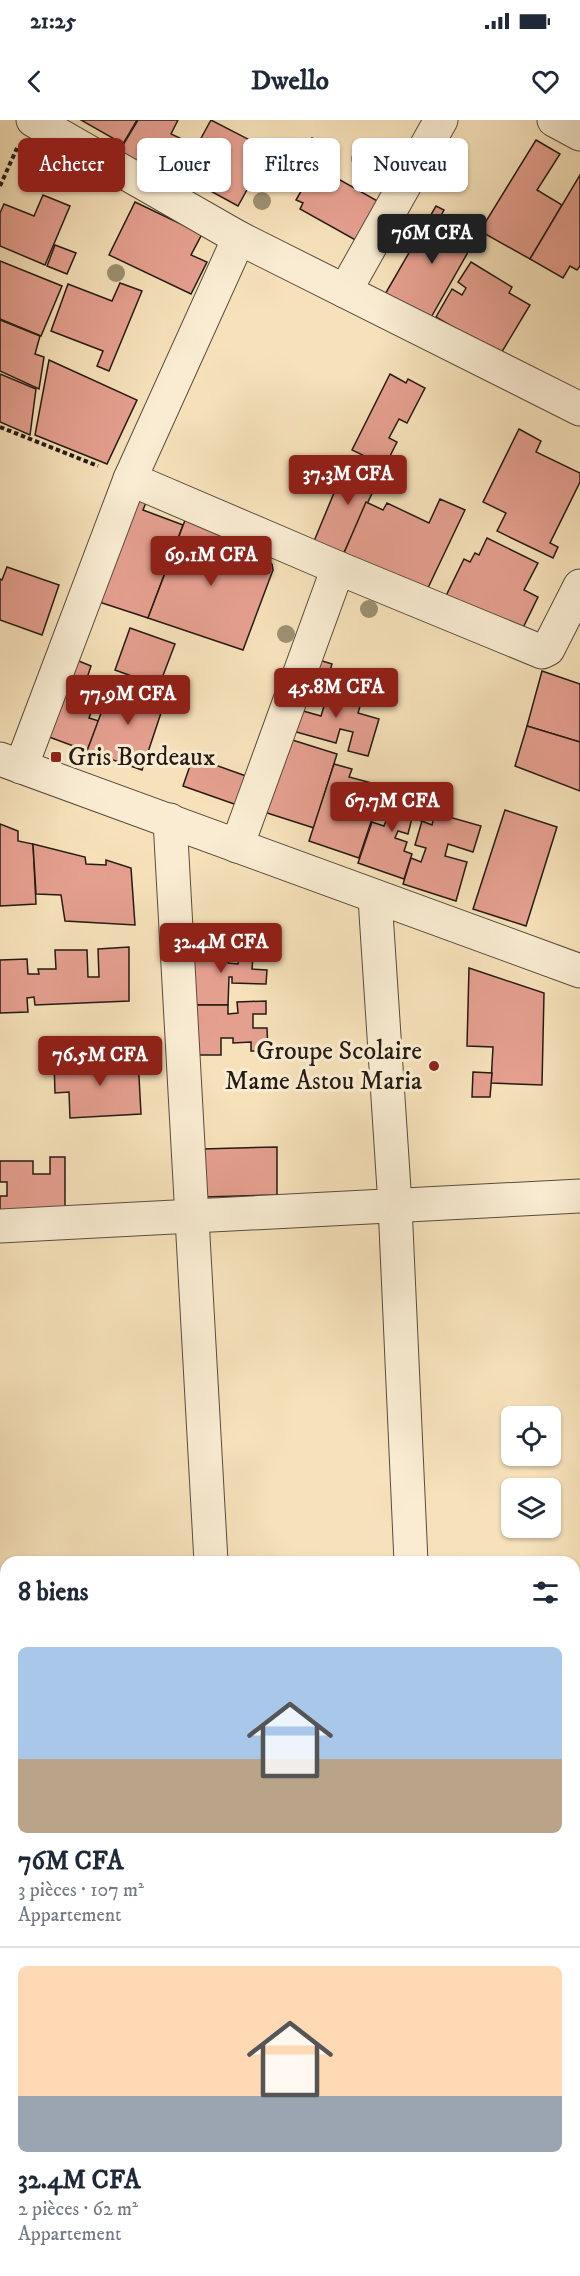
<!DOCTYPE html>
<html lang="fr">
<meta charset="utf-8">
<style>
:root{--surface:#fff;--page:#f6f6f7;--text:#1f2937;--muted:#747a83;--line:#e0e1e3;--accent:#8f2418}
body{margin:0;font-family:"IM FELL DW Pica",serif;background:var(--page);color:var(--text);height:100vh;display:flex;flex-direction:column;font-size:22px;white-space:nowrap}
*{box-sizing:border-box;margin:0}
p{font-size:20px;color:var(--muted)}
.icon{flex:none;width:33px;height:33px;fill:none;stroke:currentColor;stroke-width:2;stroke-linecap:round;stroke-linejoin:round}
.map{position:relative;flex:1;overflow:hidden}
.drawer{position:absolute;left:0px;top:1436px;width:580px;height:722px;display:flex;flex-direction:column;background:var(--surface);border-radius:18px 18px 0 0;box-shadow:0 2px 4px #0004}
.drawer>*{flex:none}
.guide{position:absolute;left:18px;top:18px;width:544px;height:54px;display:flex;gap:12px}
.controls{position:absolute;left:501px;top:1286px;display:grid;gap:12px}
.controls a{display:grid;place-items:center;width:60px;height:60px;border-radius:9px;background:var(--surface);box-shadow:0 2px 4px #0004;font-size:30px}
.price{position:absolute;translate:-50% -51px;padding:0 14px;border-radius:6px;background:var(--accent);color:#fff;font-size:20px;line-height:39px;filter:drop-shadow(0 2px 3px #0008)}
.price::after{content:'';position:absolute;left:50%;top:36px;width:18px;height:14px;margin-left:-9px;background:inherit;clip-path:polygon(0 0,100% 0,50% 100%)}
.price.current{background:#222;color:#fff}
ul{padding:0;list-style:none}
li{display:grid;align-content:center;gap:12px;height:318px;padding:0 18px}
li+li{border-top:2px solid var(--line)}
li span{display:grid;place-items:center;height:186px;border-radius:9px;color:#555}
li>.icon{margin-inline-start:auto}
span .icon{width:108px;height:108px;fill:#fffc;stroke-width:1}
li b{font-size:26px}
h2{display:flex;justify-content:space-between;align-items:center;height:72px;padding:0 18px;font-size:26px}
.tag{padding:0 21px;border-radius:9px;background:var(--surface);box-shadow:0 2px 4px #0004;font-size:21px;line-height:54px}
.tag.current{background:var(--accent);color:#fff}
.status{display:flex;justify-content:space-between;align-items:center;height:42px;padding:0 30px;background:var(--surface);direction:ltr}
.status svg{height:16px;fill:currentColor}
header{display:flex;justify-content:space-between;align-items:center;height:78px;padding:0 18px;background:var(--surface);font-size:27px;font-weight:700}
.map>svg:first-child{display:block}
.building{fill:#e59f8f;stroke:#251b14;stroke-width:1.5}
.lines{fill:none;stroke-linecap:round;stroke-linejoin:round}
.minor-casing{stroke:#594c3e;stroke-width:35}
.path{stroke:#251b14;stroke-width:4;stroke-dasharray:4.5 3;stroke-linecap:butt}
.minor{stroke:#f9ecd2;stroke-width:33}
.tree{fill:#9d9072}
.poi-dot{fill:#8f2418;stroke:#f9ecd2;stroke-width:2}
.labels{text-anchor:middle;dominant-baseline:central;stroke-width:6;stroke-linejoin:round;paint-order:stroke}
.poi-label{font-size:26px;fill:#251b14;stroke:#f9ecd2;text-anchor:start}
</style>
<div class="status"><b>21:25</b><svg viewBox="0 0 49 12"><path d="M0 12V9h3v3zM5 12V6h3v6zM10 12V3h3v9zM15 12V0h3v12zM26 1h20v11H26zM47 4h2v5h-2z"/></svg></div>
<header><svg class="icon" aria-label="back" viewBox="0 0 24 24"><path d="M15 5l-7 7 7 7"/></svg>Dwello<svg class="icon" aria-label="heart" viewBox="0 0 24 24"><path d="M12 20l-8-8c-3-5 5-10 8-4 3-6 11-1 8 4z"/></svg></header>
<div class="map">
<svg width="580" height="2156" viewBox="0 0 580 2156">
<rect width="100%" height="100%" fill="#f6e1ba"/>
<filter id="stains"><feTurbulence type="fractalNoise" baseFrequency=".00333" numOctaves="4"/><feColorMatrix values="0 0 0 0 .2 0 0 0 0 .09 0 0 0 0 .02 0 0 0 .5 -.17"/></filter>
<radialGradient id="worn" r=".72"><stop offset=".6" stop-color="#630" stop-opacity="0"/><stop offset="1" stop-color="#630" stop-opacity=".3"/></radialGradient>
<!-- building -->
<g class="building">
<polygon points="81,0 137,0 123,24"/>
<polygon points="138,0 178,0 171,14 184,20 167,53 140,39 136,43 121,38 120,30"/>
<polygon points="211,0 269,30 238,86 181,55"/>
<polygon points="312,18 335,31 324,51 381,83 359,122 300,89 303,83 296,80 303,68 288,60"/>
<polygon points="536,20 560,34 537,70 562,85 530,139 480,111"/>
<polygon points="580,55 580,146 577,150 570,146 563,158 530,139"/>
<polygon points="43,75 70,86 45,145 0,126 0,93 4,84 34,96"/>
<polygon points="135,82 202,114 191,135 207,142 191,174 109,135"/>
<polygon points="436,86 444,90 437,103 449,110 456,97 480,111 429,201 384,176"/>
<polygon points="55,125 76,133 67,154 47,146"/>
<polygon points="0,141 62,166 41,216 0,199"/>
<polygon points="471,142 512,167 509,173 530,185 500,235 436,197 452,169 462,175 466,168 458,162"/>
<polygon points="120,163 142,171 109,251 97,246 103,231 51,211 68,164 112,181"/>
<polygon points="0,200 40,216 35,234 44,237 39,269 0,251"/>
<polygon points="49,240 137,280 107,344 35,315"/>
<polygon points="0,254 36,269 30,315 0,302"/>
<polygon points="390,254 406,263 408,259 425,268 407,303 399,299 389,318 397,322 385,346 352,330"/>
<polygon points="519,309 541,321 536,332 580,353 580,362 550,423 558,427 553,438 497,411 506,393 483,382"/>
<polygon points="365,336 385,346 341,439 312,426 348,339 362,345"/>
<polygon points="127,371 147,380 143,390 183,405 148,498 87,478"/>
<polygon points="440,379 465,390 426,472 344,433 366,382 383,390 387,383 429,403"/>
<polygon points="187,395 226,411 220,426 268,440 272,444 273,450 243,530 148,498"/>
<polygon points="487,418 538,443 524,470 538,477 519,516 443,482 464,439 470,442 475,433 479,435"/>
<polygon points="7,447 59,465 42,515 0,500 0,459 2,460"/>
<polygon points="130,508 175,524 159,566 115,550"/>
<polygon points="64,535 91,546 86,561 101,566 89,598 99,601 87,631 49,617"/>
<polygon points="316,539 332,544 325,568 308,562"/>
<polygon points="542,551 580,564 580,622 527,606"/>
<polygon points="308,562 362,580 358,593 379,599 368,636 348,631 353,612 340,609 336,623 289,610 296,589 321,596 324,586 302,580"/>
<polygon points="132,563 167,575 142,650 87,631 110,569 127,575"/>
<polygon points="527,606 580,622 580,671 515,646"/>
<polygon points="286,618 337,634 314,708 264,692"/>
<polygon points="193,637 246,656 237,685 183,666"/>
<polygon points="334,644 352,649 349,657 383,666 359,738 309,721"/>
<polygon points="383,666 428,681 422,701 412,698 408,714 398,711 395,718 407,722 404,731 412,734 404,759 358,743 372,702 384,706 388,695 375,691"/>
<polygon points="505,690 557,707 526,806 473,789"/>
<polygon points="435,693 481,706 473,732 448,724 445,736 467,742 456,781 403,764 411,738 421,742 426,728 415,725 422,701 432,705"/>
<polygon points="0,704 18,711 18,721 33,724 36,784 0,786"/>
<polygon points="33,724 85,737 86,744 106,745 106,740 131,748 135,805 65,801 61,775 36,774"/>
<polygon points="129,827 129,881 35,885 34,877 27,878 28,892 0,893 0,840 27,839 28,854 39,854 38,849 56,849 55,830 87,830 88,857 99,857 98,829"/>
<polygon points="239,827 266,828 266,839 253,838 252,849 267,850 266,864 232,863 232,857 229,857 228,885 188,885 189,830 229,830 228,843 238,844"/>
<polygon points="469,848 544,873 542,965 491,963 493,927 467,926"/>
<polygon points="266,881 266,894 253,894 253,908 267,908 268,931 251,931 251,922 233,923 233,918 221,918 221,935 189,935 188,885 228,885 228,894 238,893 237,882"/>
<polygon points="138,938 141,994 70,998 69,972 55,973 54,942"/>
<polygon points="473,952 492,953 490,977 472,977"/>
<polygon points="277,1027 277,1075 203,1077 202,1029"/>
<polygon points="50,1037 65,1037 65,1092 0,1093 0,1076 7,1076 7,1062 0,1062 0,1041 33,1041 33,1054 50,1054"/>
</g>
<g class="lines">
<defs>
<g id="minor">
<polyline points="33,0 239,118 580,289"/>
<polyline points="554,0 580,14"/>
<polyline points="345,171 441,0"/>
<polyline points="130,359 338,448 542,532 548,529 580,466"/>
<polyline points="0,639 580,851"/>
<polyline points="21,647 130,359 239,118"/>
<polyline points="170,700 211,1442"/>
<polyline points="237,726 338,448"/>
<polyline points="375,778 395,1085 411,1442"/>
<polyline points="0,1106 580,1076"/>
<polyline points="0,1517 6,1578"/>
<polyline points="574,1572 580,1572"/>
<polyline points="574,1782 580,1781"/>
<polyline points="0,1796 6,1795"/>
<polyline points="574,1989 580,1989"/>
<polyline points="0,2002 6,2002"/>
<polyline points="242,2151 242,2156"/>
<polyline points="438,2151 438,2156"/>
</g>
</defs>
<!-- minor casing -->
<use href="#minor" class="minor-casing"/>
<!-- path -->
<g class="path">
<polyline points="0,66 17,28"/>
<polyline points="0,307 98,346"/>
</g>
<!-- minor -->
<use href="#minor" class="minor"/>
</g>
<!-- trees -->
<g class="tree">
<circle cx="360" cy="39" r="9"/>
<circle cx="262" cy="81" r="9"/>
<circle cx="116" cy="153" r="9"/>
<circle cx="369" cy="489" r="9"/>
<circle cx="286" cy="514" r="9"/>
</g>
<!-- markers -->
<g class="poi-dot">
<rect x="50" y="631" width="12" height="12" rx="3"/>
<circle cx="434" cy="946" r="6"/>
</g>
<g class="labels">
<!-- poi labels -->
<g class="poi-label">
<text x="68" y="637">Gris Bordeaux</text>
<text x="422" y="931" text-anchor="end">Groupe Scolaire<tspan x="422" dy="30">Mame Astou Maria</tspan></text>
</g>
</g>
<rect width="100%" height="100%" filter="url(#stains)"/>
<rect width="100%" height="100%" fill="url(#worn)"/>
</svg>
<div class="controls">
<a><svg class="icon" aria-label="locate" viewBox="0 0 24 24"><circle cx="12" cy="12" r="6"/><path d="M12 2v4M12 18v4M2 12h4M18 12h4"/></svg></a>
<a><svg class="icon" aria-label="layers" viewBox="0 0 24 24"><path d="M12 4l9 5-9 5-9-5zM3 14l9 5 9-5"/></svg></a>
</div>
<b class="price current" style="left:432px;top:145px">76M CFA</b>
<b class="price" style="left:348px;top:386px">37.3M CFA</b>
<b class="price" style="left:211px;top:467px">69.1M CFA</b>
<b class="price" style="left:336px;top:599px">45.8M CFA</b>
<b class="price" style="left:128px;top:606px">77.9M CFA</b>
<b class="price" style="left:392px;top:713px">67.7M CFA</b>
<b class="price" style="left:221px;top:854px">32.4M CFA</b>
<b class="price" style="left:100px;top:967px">76.5M CFA</b>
<div class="guide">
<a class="tag current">Acheter</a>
<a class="tag">Louer</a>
<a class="tag">Filtres</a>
<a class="tag">Nouveau</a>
</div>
<section class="drawer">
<h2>8 biens<svg class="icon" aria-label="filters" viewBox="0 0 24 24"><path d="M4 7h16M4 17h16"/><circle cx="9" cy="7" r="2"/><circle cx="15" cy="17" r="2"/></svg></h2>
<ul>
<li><span style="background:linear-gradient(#a9c7e8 60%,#b9a48a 0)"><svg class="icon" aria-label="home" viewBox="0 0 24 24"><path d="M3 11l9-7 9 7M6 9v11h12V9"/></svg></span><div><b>76M CFA</b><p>3 pièces · 107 m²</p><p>Appartement</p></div></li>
<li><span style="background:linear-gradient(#ffd9b3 70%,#9aa5b1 0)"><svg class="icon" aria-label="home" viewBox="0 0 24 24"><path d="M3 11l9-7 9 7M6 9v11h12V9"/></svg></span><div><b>32.4M CFA</b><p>2 pièces · 62 m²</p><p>Appartement</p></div></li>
</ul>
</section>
</div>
